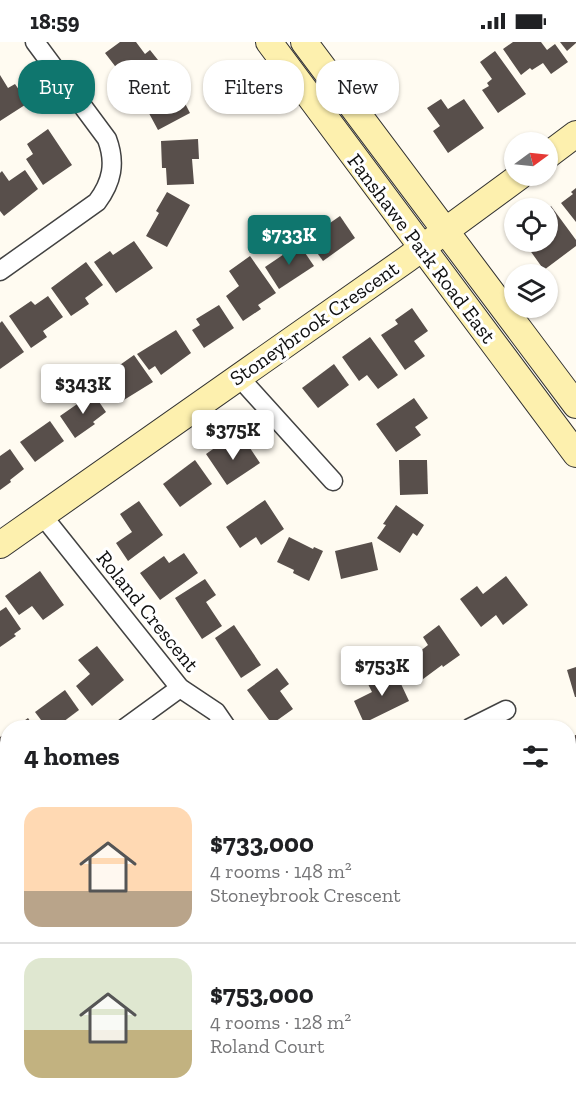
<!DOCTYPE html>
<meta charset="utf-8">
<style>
:root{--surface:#fff;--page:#f6f6f6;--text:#202124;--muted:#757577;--line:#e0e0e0;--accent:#0f766e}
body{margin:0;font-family:"Zilla Slab",serif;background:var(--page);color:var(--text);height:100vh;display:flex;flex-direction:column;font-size:22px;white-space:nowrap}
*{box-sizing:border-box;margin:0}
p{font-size:20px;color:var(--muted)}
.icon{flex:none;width:33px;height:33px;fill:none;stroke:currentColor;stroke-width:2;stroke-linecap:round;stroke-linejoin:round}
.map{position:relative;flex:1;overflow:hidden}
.drawer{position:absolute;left:0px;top:678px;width:576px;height:386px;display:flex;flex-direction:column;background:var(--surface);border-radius:24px 24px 0 0;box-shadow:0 2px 4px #0004}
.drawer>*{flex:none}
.hud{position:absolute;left:18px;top:18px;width:540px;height:54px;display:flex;gap:12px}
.needle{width:39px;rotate:75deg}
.tools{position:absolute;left:504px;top:90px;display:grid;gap:12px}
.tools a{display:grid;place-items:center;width:54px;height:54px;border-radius:50%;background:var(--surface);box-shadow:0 2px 4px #0004;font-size:30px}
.price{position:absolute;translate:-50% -51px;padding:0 14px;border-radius:6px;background:#fff;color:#222;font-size:20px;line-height:39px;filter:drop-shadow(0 2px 3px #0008)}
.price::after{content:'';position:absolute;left:50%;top:36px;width:18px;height:14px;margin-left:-9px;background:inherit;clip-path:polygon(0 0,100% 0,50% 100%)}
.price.current{background:var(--accent);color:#fff}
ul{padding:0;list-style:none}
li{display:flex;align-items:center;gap:18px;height:150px;padding:0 24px}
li+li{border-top:2px solid var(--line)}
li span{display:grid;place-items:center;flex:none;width:168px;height:120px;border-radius:18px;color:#555}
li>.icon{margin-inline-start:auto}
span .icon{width:72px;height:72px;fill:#fffc;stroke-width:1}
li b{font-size:26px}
h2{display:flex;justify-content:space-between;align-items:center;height:72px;padding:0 24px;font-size:26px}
.tag{padding:0 21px;border-radius:24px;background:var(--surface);box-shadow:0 2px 4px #0004;font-size:21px;line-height:54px}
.tag.current{background:var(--accent);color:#fff}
.status{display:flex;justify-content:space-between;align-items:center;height:42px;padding:0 30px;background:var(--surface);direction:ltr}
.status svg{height:16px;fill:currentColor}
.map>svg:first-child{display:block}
.building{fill:#584f4b}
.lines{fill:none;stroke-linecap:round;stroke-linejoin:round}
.street-casing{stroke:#424242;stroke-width:21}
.secondary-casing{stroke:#313131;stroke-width:28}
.street{stroke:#fff;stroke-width:18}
.secondary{stroke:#fdf0ae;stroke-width:26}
.labels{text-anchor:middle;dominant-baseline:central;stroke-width:6;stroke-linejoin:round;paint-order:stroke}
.street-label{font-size:21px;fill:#0f0f0f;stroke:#fff}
</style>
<div class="status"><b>18:59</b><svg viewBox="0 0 49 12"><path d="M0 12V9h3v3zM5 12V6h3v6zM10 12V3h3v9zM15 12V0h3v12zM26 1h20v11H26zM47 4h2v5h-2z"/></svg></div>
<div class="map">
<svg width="576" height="1063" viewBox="0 0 576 1063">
<rect width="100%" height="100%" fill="#fffbf1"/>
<!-- building -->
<g class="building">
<polygon points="120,0 136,0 145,12 150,8 162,23 131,45 105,11"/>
<polygon points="513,0 541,0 547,8 555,2 568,20 551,32 543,21 532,28 530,26 521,33 503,7"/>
<polygon points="560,0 576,0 576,1 567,9"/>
<polygon points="495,9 526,52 498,71 482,48 489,44 487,41 492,37 480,20"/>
<polygon points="0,33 8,46 15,42 28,61 0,79"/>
<polygon points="165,35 171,46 176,44 190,71 158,88 137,49"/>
<polygon points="441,57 448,67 464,57 484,86 448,111 433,89 440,84 427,66"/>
<polygon points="48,87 72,123 43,143 26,117 33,112 27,102"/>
<polygon points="198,97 199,117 192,117 194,142 167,143 166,126 162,126 161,99"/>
<polygon points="25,128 38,147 4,174 0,169 0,131 2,129 9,139"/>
<polygon points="576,146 576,180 561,161 573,152 571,150"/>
<polygon points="167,150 190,163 167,205 146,194 159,171 156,169"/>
<polygon points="551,164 576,198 576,204 544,228 524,200 548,200 548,167"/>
<polygon points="340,174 355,196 323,219 307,197"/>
<polygon points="134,199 153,226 116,251 94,220 110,209 113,213"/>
<polygon points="299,202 314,224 279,247 265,225"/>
<polygon points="250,214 276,251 258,263 261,267 243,279 226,254 239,244 229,229"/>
<polygon points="86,220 103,243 85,256 89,262 71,274 51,246"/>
<polygon points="48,254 63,275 43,289 47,295 31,306 9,274 31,259 35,263"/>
<polygon points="219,263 234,286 204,306 192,288 200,283 196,277"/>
<polygon points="412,266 428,289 414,299 425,314 405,328 381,293 398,282 395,278"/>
<polygon points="2,279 24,310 0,327 0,281"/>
<polygon points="176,288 191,311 161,333 155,324 149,328 137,312"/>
<polygon points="370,295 398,333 378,347 367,333 359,339 342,315"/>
<polygon points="134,313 153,340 119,361 104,337 119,327 117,325"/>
<polygon points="334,322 349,343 318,366 302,346"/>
<polygon points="93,351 106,370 93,380 95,382 75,396 60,374"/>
<polygon points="414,356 428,376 415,385 421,393 396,410 376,382"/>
<polygon points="50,379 64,399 35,420 20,400"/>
<polygon points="223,400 230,411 246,400 260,421 227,443 206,412"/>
<polygon points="10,407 24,427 10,438 11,440 0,448 0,414"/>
<polygon points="195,418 212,442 180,465 163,442"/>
<polygon points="399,418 427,418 428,452 400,453"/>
<polygon points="265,458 284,487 261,503 256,495 240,506 226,485"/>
<polygon points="139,459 163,493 128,519 116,501 132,490 120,472"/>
<polygon points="396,463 424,483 417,494 413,491 400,511 377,496 386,483 383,482"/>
<polygon points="289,495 313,507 314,505 323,509 309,539 293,531 294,528 277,520"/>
<polygon points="372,500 378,528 341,537 335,509"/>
<polygon points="184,511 198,531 160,558 140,531 164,514 169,521"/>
<polygon points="40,529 64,563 43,578 32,564 19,573 5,554"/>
<polygon points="506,534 528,563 503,583 496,573 481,585 460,557 477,544 483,552"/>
<polygon points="205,537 216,553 206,560 222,584 202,597 175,556"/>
<polygon points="6,565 21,587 14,592 16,594 0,605 0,569"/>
<polygon points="234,583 261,623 241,636 215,596"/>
<polygon points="439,583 460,613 443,625 442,623 415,643 401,624 428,603 423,595"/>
<polygon points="97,604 124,638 92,664 76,644 90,632 78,618"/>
<polygon points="576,625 576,655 575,655 567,628"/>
<polygon points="277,626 289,642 280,649 293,667 272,682 247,648"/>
<polygon points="394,627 409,659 364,681 354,659 372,650 367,640"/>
<polygon points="65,648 79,668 55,686 47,686 35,670"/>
<polygon points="28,676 35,686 14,686"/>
<polygon points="327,678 330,686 310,686"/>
<polygon points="8,690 8,710 0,699 0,695"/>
<polygon points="575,693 576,693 576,719 569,717"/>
<polygon points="8,834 8,873 2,877 0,874 0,839"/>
<polygon points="576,896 576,919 568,909 568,902"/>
<polygon points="72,1056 86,1056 90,1063 62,1063"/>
<polygon points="95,1056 125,1056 115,1063 100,1063"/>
<polygon points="314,1056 381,1056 371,1063 309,1063 307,1061"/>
<polygon points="395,1056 427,1056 418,1063 400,1063"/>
</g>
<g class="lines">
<defs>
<g id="street">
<path d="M0 229 97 160C112 140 116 121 107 97L35 0"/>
<polyline points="238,334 333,439"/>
<polyline points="42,473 180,646 216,670 227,686"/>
<polyline points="125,686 180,646"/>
<polyline points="470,686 506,668"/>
<polyline points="0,776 8,770"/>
<polyline points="0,1000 8,1007"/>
<polyline points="568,1026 576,1021"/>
<polyline points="0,1048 8,1043"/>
<polyline points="517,1063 527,1056"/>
</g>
<g id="secondary">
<polyline points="269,0 576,412"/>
<polyline points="304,0 576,363"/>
<polyline points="548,113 576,92"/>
<polyline points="0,503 407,217 520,134"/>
</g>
</defs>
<!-- street casing -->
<use href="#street" class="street-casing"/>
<!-- secondary casing -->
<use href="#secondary" class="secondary-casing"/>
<!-- street -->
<use href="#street" class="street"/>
<!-- secondary -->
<use href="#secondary" class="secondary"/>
</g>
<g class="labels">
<!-- street labels -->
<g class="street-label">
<text transform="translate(422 206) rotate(53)">Fanshawe Park Road East</text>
<text transform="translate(314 281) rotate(-35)">Stoneybrook Crescent</text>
<text transform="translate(148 569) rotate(51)">Roland Crescent</text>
</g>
</g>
</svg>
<div class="tools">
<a><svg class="needle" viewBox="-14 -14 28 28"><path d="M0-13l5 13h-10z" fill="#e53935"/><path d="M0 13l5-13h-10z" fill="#757577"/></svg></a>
<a><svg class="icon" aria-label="locate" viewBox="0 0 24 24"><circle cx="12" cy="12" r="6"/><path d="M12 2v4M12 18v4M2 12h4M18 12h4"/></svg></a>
<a><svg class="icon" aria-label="layers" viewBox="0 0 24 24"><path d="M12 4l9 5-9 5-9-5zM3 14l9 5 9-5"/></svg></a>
</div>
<b class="price current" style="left:289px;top:224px">$733K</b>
<b class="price" style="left:83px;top:373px">$343K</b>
<b class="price" style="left:233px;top:419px">$375K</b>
<b class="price" style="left:382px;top:655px">$753K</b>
<div class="hud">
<a class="tag current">Buy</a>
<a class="tag">Rent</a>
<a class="tag">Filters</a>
<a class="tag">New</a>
</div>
<section class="drawer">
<h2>4 homes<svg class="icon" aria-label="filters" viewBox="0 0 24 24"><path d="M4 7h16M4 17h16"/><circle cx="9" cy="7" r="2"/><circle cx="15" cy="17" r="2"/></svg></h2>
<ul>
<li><span style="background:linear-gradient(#ffd9b3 70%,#b9a48a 0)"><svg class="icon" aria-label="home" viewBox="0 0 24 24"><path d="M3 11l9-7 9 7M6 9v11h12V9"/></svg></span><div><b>$733,000</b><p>4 rooms · 148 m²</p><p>Stoneybrook Crescent</p></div></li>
<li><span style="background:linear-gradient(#dfe7d0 60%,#c2b280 0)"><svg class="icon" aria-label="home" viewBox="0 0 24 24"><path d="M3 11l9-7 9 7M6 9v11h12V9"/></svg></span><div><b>$753,000</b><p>4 rooms · 128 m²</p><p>Roland Court</p></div></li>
</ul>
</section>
</div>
